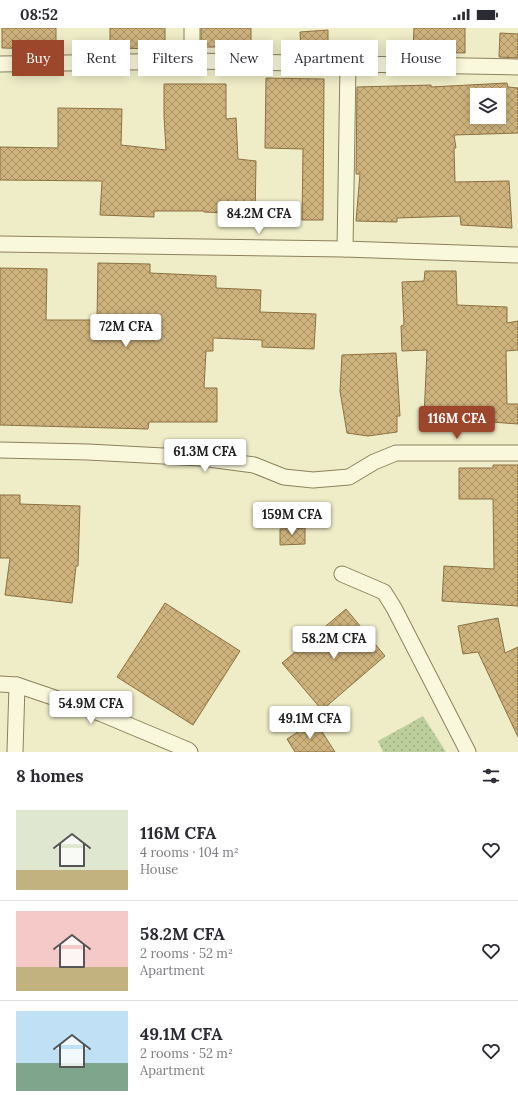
<!DOCTYPE html>
<meta charset="utf-8">
<style>
:root{--surface:#fff;--page:#f2f2f3;--text:#2b2b33;--muted:#7c7c81;--line:#e1e1e2;--accent:#9c462b}
body{margin:0;font-family:Lora,serif;background:var(--page);color:var(--text);height:100vh;display:flex;flex-direction:column;font-size:15px;white-space:nowrap}
*{box-sizing:border-box;margin:0}
p{font-size:13px;color:var(--muted)}
.icon{flex:none;width:22px;height:22px;fill:none;stroke:currentColor;stroke-width:2;stroke-linecap:round;stroke-linejoin:round}
.map{position:relative;height:724px;overflow:hidden}
.details{display:flex;flex-direction:column;background:var(--surface);flex:1}
.details>*{flex:none}
.hud{position:absolute;left:12px;top:12px;width:494px;height:36px;display:flex;gap:8px}
.fabs{position:absolute;left:470px;top:60px;display:grid;gap:8px}
.fabs a{display:grid;place-items:center;width:36px;height:36px;border-radius:0px;background:var(--surface);box-shadow:0 2px 10px #0003;font-size:20px}
.price{position:absolute;translate:-50% -34px;padding:0 9px;border-radius:4px;background:#fff;color:#222;font-size:13px;line-height:26px;filter:drop-shadow(0 1px 2px #0008)}
.price::after{content:'';position:absolute;left:50%;top:24px;width:12px;height:9px;margin-left:-6px;background:inherit;clip-path:polygon(0 0,100% 0,50% 100%)}
.price.active{background:var(--accent);color:#fff}
ul{padding:0;list-style:none}
li{display:flex;align-items:center;gap:12px;height:100px;padding:0 16px}
li+li{border-top:1px solid var(--line)}
li span{display:grid;place-items:center;flex:none;width:112px;height:80px;border-radius:0px;color:#555}
li>.icon{margin-inline-start:auto}
span .icon{width:48px;height:48px;fill:#fffc;stroke-width:1}
li b{font-size:17px}
h2{display:flex;justify-content:space-between;align-items:center;height:48px;padding:0 16px;font-size:17px}
.tag{padding:0 14px;border-radius:0px;background:var(--surface);box-shadow:0 2px 10px #0003;font-size:14px;line-height:36px}
.tag.active{background:var(--accent);color:#fff}
.status{display:flex;justify-content:space-between;align-items:center;height:28px;padding:0 20px;background:var(--surface);direction:ltr}
.status svg{height:11px;fill:currentColor}
.map>svg:first-child{display:block}
.grass{fill:url(#grass-dots)}
.building{fill:url(#building-cross-hatch);stroke:#8c7141;fill-rule:evenodd}
.lines{fill:none;stroke-linecap:round;stroke-linejoin:round}
.minor-casing{stroke:#8c815c;stroke-width:17}
.minor{stroke:#faf8dc;stroke-width:15}
</style>
<div class="status"><b>08:52</b><svg viewBox="0 0 49 12"><path d="M0 12V9h3v3zM5 12V6h3v6zM10 12V3h3v9zM15 12V0h3v12zM26 1h20v11H26zM47 4h2v5h-2z"/></svg></div>
<div class="map">
<svg width="518" height="724" viewBox="0 0 518 724">
<defs>
<pattern id="grass-dots" width="8" height="8" patternUnits="userSpaceOnUse"><rect width="8" height="8" fill="#bcce9b"/><path d="M2 2h.1M6 6h.1" fill="none" stroke="#9aa87e" stroke-width="1.8" stroke-linecap="round"/></pattern>
<pattern id="building-cross-hatch" width="8" height="8" patternUnits="userSpaceOnUse"><rect width="8" height="8" fill="#ceb37d"/><path d="M0 0l8 8M0 8l8-8" fill="none" stroke="#a89266"/></pattern>
</defs>
<rect width="100%" height="100%" fill="#efedc8"/>
<!-- grass -->
<polygon class="grass" points="423,688 446,724 383,724 378,713"/>
<!-- building -->
<g class="building">
<polygon points="2,0 56,0 56,21 2,20"/>
<polygon points="110,0 165,0 165,21 110,20"/>
<rect x="201" y="0" width="50" height="19"/>
<polygon points="414,0 465,0 465,25 413,24"/>
<polygon points="328,2 328,23 301,24 300,4"/>
<polygon points="500,5 518,6 518,30 499,29"/>
<polygon points="266,50 324,51 323,192 302,192 303,121 265,120"/>
<path d="M507 55 508 59 518 60V105L454 107 456 120H454L455 154 509 153 512 200 461 197 460 188 397 190V194L356 193 360 146H356L357 59 431 57V59ZM477 67H499V89H477Z"/>
<polygon points="164,56 226,56 226,91 236,90 238,131 256,133 255,192 226,191 226,185 204,184 204,183 154,183 154,189 100,187 102,153 0,152 0,119 58,120 58,80 122,81 121,117 166,122 164,88"/>
<polygon points="98,235 150,236 150,245 216,248 216,260 261,262 260,284 316,286 314,321 262,319 262,312 213,310 213,323 206,323 204,360 217,360 217,394 149,394 148,401 0,397 0,240 47,241 46,292 97,292"/>
<polygon points="425,243 456,243 457,277 507,279 507,295 518,293 518,322 506,323 507,376 518,376 518,396 424,389 427,322 402,323 401,298 404,297 402,254 424,253"/>
<polygon points="396,325 400,388 397,388 397,404 368,408 347,405 340,363 342,327"/>
<polygon points="493,437 518,437 518,578 442,573 444,538 494,541 493,471 459,471 459,440 493,440"/>
<polygon points="0,467 20,467 20,476 80,478 78,538 76,538 72,575 5,567 10,530 0,530"/>
<polygon points="305,500 305,516 280,517 280,501"/>
<polygon points="165,575 240,623 193,697 117,649"/>
<polygon points="346,581 385,628 322,682 282,635"/>
<polygon points="498,590 505,625 518,619 518,709 478,624 463,626 458,598"/>
<polygon points="315,693 335,724 295,724 287,711"/>
</g>
<g class="lines">
<defs>
<g id="minor">
<polyline points="192,33 192,0"/>
<polyline points="0,36 192,33 518,39"/>
<polyline points="0,216 345,221 518,227"/>
<polyline points="345,221 348,36"/>
<polyline points="0,422 88,424 201,430 254,437 284,449 313,452 349,449 374,434 396,425 518,425"/>
<polyline points="342,546 384,564 394,580 468,724"/>
<polyline points="0,656 17,657 102,686 188,722 190,724"/>
<polyline points="15,724 17,657"/>
</g>
</defs>
<!-- minor casing -->
<use href="#minor" class="minor-casing"/>
<!-- minor -->
<use href="#minor" class="minor"/>
</g>
</svg>
<div class="fabs">
<a><svg class="icon" aria-label="layers" viewBox="0 0 24 24"><path d="M12 4l9 5-9 5-9-5zM3 14l9 5 9-5"/></svg></a>
</div>
<b class="price" style="left:259px;top:207px">84.2M CFA</b>
<b class="price" style="left:126px;top:320px">72M CFA</b>
<b class="price active" style="left:457px;top:412px">116M CFA</b>
<b class="price" style="left:205px;top:445px">61.3M CFA</b>
<b class="price" style="left:292px;top:508px">159M CFA</b>
<b class="price" style="left:334px;top:632px">58.2M CFA</b>
<b class="price" style="left:91px;top:697px">54.9M CFA</b>
<b class="price" style="left:310px;top:712px">49.1M CFA</b>
<div class="hud">
<a class="tag active">Buy</a>
<a class="tag">Rent</a>
<a class="tag">Filters</a>
<a class="tag">New</a>
<a class="tag">Apartment</a>
<a class="tag">House</a>
</div>
</div>
<section class="details">
<h2>8 homes<svg class="icon" aria-label="filters" viewBox="0 0 24 24"><path d="M4 7h16M4 17h16"/><circle cx="9" cy="7" r="2"/><circle cx="15" cy="17" r="2"/></svg></h2>
<ul>
<li><span style="background:linear-gradient(#dfe7d0 75%,#c2b280 0)"><svg class="icon" aria-label="home" viewBox="0 0 24 24"><path d="M3 11l9-7 9 7M6 9v11h12V9"/></svg></span><div><b>116M CFA</b><p>4 rooms · 104 m²</p><p>House</p></div><svg class="icon" aria-label="heart" viewBox="0 0 24 24"><path d="M12 20l-8-8c-3-5 5-10 8-4 3-6 11-1 8 4z"/></svg></li>
<li><span style="background:linear-gradient(#f6c9c9 70%,#c2b280 0)"><svg class="icon" aria-label="home" viewBox="0 0 24 24"><path d="M3 11l9-7 9 7M6 9v11h12V9"/></svg></span><div><b>58.2M CFA</b><p>2 rooms · 52 m²</p><p>Apartment</p></div><svg class="icon" aria-label="heart" viewBox="0 0 24 24"><path d="M12 20l-8-8c-3-5 5-10 8-4 3-6 11-1 8 4z"/></svg></li>
<li><span style="background:linear-gradient(#bfe0f5 65%,#7fa58c 0)"><svg class="icon" aria-label="home" viewBox="0 0 24 24"><path d="M3 11l9-7 9 7M6 9v11h12V9"/></svg></span><div><b>49.1M CFA</b><p>2 rooms · 52 m²</p><p>Apartment</p></div><svg class="icon" aria-label="heart" viewBox="0 0 24 24"><path d="M12 20l-8-8c-3-5 5-10 8-4 3-6 11-1 8 4z"/></svg></li>
</ul>
</section>
